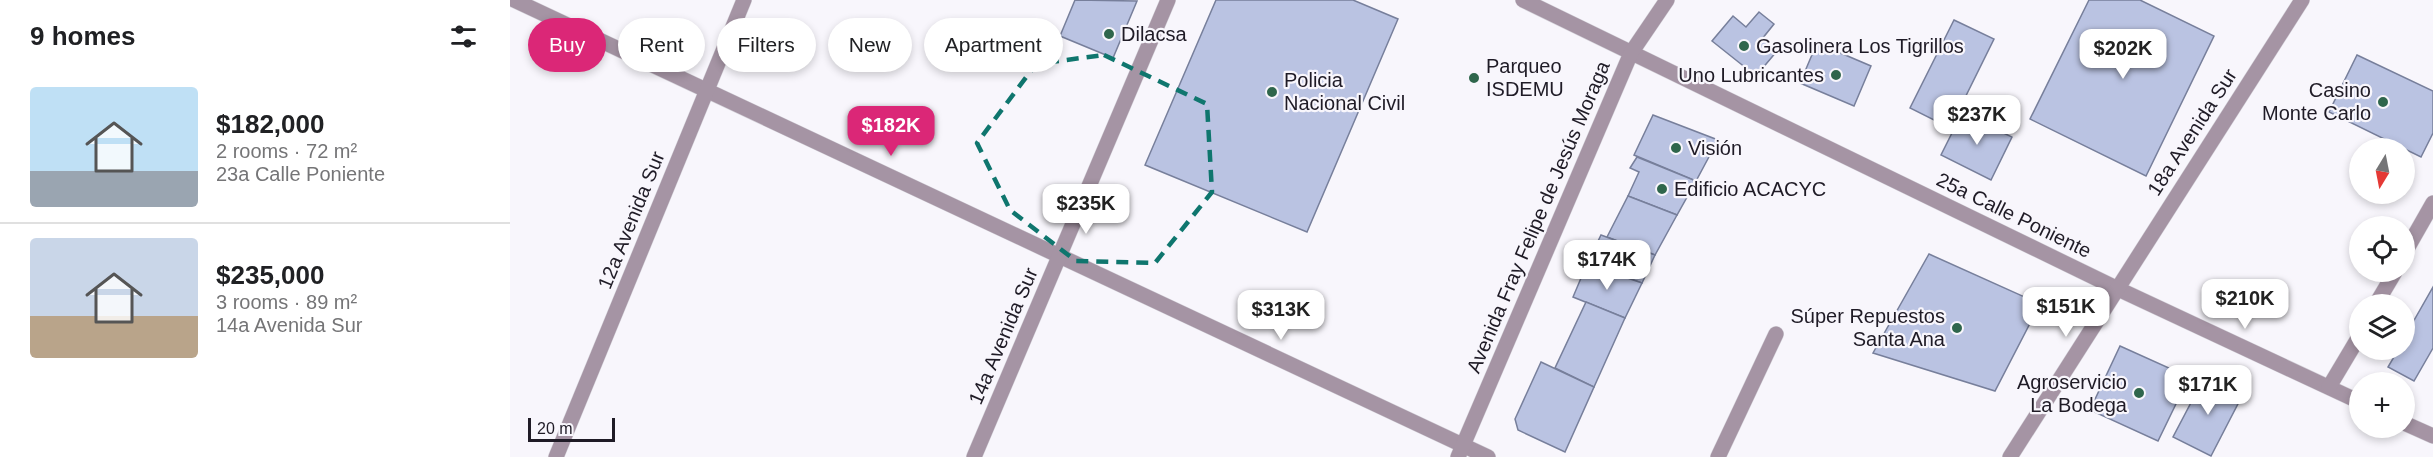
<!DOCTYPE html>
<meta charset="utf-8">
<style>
:root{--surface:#fff;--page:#f2f2f2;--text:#202124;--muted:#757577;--line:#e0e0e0;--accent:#db2777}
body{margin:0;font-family:Arial,sans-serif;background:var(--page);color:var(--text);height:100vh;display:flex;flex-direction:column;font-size:22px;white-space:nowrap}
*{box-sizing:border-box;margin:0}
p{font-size:20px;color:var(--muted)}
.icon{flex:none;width:33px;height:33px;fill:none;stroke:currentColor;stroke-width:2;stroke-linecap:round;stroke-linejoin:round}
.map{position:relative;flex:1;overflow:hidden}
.details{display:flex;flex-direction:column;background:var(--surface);width:510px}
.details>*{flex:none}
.banner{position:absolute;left:18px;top:18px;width:570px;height:54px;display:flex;gap:12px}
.needle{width:39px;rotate:190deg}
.tools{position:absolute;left:1839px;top:138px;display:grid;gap:12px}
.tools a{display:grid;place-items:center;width:66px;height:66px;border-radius:50%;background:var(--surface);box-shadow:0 3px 9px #0003;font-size:30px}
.scale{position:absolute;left:18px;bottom:15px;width:87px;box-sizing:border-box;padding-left:6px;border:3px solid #1f1b26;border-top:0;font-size:16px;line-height:21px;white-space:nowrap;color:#1f1b26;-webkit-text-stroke:4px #f8f6fc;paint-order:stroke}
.price{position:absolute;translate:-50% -51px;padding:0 14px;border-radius:12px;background:#fff;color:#222;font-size:20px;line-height:39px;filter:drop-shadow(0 2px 3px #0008)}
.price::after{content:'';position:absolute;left:50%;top:36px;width:18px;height:14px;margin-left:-9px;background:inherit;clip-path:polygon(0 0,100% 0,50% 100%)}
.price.selected{background:var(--accent);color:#fff}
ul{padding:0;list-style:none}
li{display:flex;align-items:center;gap:18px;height:150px;padding:0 30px}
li+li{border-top:2px solid var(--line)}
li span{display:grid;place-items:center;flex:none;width:168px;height:120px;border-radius:6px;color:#555}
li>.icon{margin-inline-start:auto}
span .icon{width:72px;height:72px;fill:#fffc;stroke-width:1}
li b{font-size:26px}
h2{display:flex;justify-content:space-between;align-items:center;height:72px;padding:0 30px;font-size:26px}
.chip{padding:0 21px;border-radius:27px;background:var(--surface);box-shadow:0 3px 9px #0003;font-size:21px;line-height:54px}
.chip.selected{background:var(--accent);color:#fff}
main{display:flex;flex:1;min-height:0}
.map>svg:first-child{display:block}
.building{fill:#bac3e2;stroke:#777f9b;stroke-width:1.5}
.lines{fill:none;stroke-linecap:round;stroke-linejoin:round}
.minor-casing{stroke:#d5d3da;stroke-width:16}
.minor{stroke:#a594a4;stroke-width:15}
.marked{fill:none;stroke:#0f766e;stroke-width:4.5;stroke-dasharray:12 8;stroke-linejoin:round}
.poi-dot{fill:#2f664c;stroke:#f8f6fc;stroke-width:2}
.labels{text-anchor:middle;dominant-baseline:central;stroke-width:4.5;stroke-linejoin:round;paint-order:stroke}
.poi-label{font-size:20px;fill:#1f1b26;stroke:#f8f6fc;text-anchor:start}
.street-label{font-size:20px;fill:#1f1b26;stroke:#f8f6fc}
</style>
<main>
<section class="details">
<h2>9 homes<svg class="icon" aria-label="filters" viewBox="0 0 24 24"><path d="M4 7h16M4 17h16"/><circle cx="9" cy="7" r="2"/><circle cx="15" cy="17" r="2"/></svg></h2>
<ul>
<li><span style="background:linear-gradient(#bfe0f5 70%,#9aa5b1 0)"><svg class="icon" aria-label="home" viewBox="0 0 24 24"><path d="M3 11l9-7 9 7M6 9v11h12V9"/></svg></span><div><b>$182,000</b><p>2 rooms · 72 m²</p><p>23a Calle Poniente</p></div></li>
<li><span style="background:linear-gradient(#c9d6e8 65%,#b9a48a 0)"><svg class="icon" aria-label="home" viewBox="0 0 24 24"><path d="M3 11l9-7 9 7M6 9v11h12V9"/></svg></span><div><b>$235,000</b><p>3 rooms · 89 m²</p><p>14a Avenida Sur</p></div></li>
</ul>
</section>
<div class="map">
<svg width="1923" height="457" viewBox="0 0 1923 457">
<rect width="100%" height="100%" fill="#f8f6fc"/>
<!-- building -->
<g class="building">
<polygon points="565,0 627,1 603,58 550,36"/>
<polygon points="706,0 843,0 888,19 797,232 635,165"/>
<polygon points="1579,0 1630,0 1704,36 1636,176 1520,119"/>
<polygon points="1249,12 1264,24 1252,39 1267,51 1246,76 1202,41 1223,16 1236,27"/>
<polygon points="1444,20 1484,39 1440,128 1400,108"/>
<polygon points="1307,43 1361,66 1344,106 1290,83"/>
<polygon points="1847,55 1923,91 1923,133 1911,157 1819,112"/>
<polygon points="1452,113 1502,137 1481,180 1431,155"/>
<polygon points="1143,115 1208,140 1186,181 1124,155"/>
<polygon points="1127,157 1186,181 1167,215 1118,196 1129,172 1120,168"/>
<polygon points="1118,196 1167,215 1145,255 1097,237"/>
<polygon points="1091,235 1145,255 1132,283 1077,264"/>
<polygon points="1419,254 1530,304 1485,391 1363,353"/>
<polygon points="1077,264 1132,283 1115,318 1063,297"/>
<polygon points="1923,287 1923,348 1904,381 1878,367 1888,350 1894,350 1894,338"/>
<polygon points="1076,302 1115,318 1084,387 1045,368"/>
<polygon points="1610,346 1679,377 1648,441 1580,410"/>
<polygon points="1031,362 1084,387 1055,452 1008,430 1005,419"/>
<polygon points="1695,376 1732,396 1701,456 1663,437"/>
</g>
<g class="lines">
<defs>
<g id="minor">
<polyline points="4,0 978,457"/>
<polyline points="1013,0 1606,288 1850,402"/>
<polyline points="1894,254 1923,203"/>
<polyline points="1866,304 1885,272"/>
<polyline points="1819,387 1850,335"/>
<polyline points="1894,423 1923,436"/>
<polyline points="46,457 234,0"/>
<polyline points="464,457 658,0"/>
<polyline points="948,457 1121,53 1157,0"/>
<polyline points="1208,457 1266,334"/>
<polyline points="1500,457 1792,0"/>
</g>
</defs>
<!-- minor casing -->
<use href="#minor" class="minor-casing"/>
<!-- minor -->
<use href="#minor" class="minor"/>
</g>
<!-- marked area -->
<path class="marked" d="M594 55 697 104 702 192 645 263 566 261 500 210 467 143 526 64Z"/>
<!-- markers -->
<g class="poi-dot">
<circle cx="599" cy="34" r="6"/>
<circle cx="1234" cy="46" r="6"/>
<circle cx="1326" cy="75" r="6"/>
<circle cx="964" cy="78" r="6"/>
<circle cx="762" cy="92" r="6"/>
<circle cx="1873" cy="102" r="6"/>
<circle cx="1166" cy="148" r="6"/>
<circle cx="1152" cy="189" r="6"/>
<circle cx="1447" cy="328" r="6"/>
<circle cx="1629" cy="393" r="6"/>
</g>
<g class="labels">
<!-- poi labels -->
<g class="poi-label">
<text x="611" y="34">Dilacsa</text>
<text x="1246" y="46">Gasolinera Los Tigrillos</text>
<text x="976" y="66">Parqueo<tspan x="976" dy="23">ISDEMU</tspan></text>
<text x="1314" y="75" text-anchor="end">Uno Lubricantes</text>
<text x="774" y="80">Policia<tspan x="774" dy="23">Nacional Civil</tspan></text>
<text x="1861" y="90" text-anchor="end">Casino<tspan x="1861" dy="23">Monte Carlo</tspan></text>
<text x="1178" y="148">Visión</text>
<text x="1164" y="189">Edificio ACACYC</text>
<text x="1435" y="316" text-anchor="end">Súper Repuestos<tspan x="1435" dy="23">Santa Ana</tspan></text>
<text x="1617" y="382" text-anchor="end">Agroservicio<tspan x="1617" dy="23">La Bodega</tspan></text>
</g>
<!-- street labels -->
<g class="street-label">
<text transform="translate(1682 132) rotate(-57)">18a Avenida Sur</text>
<text transform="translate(1504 215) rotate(26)">25a Calle Poniente</text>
<text transform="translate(1028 217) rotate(-67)">Avenida Fray Felipe de Jesús Moraga</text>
<text transform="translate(121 220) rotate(-68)">12a Avenida Sur</text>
<text transform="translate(493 336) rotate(-67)">14a Avenida Sur</text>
</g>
</g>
</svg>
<div class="tools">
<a><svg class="needle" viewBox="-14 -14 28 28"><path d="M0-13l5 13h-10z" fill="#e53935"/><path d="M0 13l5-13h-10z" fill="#757577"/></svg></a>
<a><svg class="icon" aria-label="locate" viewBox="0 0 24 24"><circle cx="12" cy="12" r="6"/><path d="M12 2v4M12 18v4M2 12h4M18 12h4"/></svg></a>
<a><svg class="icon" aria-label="layers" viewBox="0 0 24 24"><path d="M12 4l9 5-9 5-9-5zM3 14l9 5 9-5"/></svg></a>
<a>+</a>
</div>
<div class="scale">20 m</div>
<b class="price" style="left:1613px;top:80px">$202K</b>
<b class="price" style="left:1467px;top:146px">$237K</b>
<b class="price selected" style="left:381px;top:157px">$182K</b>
<b class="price" style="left:576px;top:235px">$235K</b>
<b class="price" style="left:1097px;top:291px">$174K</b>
<b class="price" style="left:1735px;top:330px">$210K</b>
<b class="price" style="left:1556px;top:338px">$151K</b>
<b class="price" style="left:771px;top:341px">$313K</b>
<b class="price" style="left:1698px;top:416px">$171K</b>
<div class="banner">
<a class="chip selected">Buy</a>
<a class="chip">Rent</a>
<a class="chip">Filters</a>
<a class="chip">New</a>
<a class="chip">Apartment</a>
</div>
</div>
</main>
